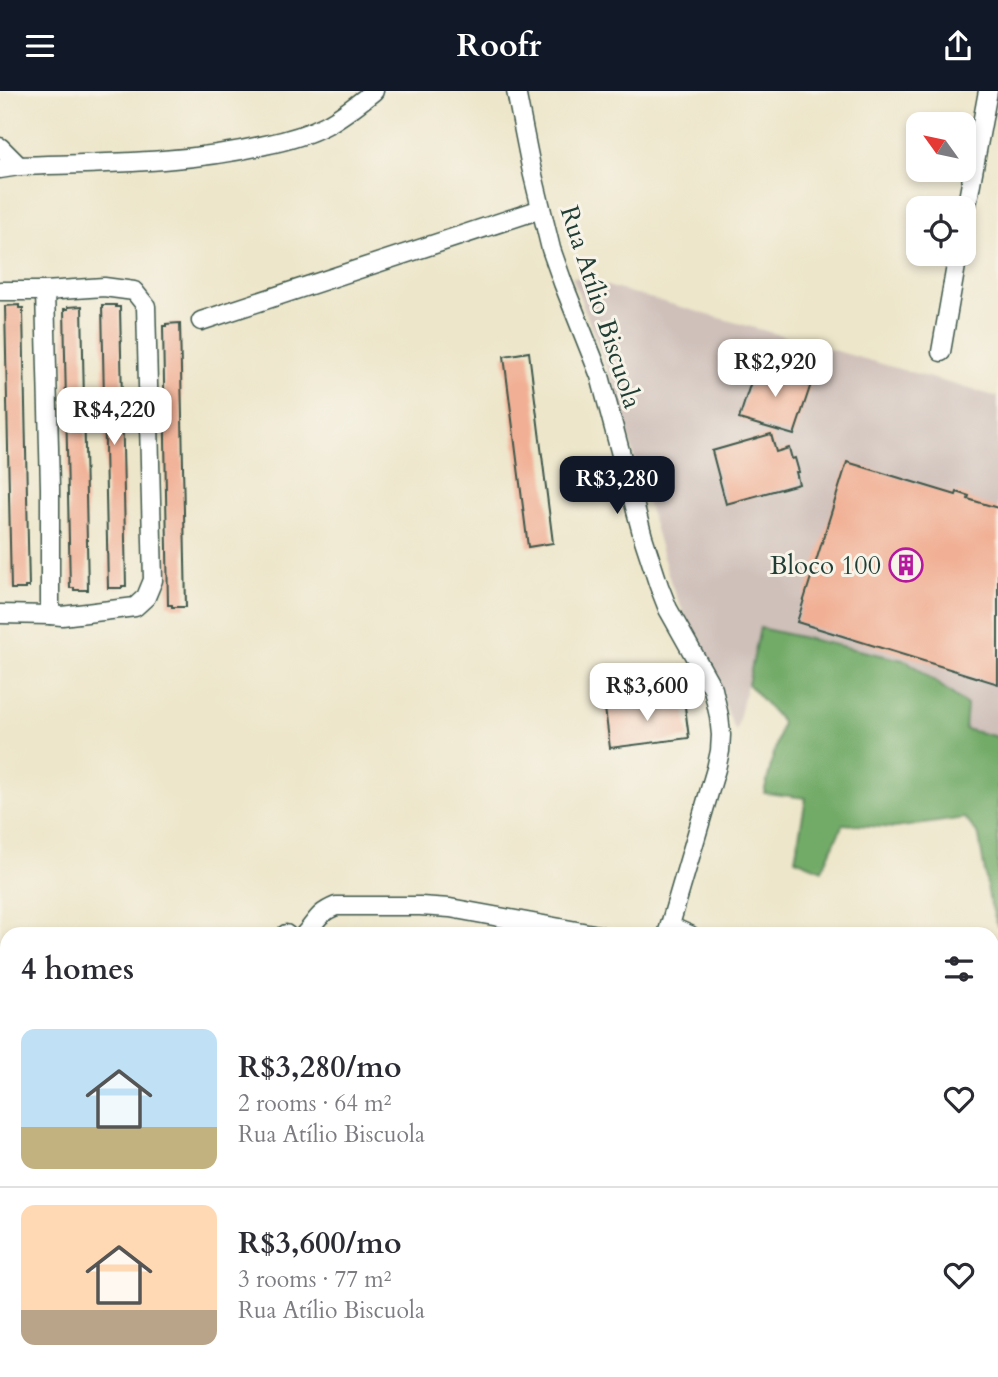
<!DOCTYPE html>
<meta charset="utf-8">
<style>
:root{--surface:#fff;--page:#f2f2f3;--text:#2b2b33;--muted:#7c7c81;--line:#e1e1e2;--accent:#111827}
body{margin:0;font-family:Cardo,serif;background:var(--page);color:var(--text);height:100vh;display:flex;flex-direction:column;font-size:26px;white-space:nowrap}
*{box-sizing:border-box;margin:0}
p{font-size:23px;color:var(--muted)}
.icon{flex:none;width:38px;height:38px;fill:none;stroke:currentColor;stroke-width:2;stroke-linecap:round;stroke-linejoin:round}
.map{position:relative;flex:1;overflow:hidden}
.side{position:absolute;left:0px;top:836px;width:999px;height:450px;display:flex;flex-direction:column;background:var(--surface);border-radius:21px 21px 0 0;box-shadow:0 4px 10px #0003}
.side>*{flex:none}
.needle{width:46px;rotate:303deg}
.fabs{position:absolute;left:906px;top:21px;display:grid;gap:14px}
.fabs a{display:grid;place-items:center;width:70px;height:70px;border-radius:14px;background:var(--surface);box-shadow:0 4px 10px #0003;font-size:35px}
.price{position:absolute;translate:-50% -60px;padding:0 16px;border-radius:14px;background:#fff;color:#222;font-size:23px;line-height:46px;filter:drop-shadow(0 2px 4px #0008)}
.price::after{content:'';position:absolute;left:50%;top:42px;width:21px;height:16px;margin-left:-10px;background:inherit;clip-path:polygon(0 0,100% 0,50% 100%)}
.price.current{background:var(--accent);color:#fff}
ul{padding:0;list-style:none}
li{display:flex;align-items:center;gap:21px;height:175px;padding:0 21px}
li+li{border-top:2px solid var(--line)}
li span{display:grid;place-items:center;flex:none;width:196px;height:140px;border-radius:14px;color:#555}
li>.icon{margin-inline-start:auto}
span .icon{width:84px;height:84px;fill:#fffc;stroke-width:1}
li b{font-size:30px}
h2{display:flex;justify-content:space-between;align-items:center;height:84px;padding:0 21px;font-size:30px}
header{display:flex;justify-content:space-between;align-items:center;height:91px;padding:0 21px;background:var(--accent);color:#fff;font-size:32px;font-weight:700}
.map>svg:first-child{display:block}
.industrial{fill:#cfc0ba}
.forest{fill:#72aa68;stroke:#48744e;stroke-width:2}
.building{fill:#f1b095}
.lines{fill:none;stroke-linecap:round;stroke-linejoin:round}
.minor-casing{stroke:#3e564a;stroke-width:21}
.minor{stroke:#fff;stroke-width:18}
.labels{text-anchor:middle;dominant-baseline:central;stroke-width:6;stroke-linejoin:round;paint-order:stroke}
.street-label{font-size:26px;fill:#1f3d34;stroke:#f7f3e8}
.poi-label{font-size:26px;fill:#1f3d34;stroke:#f7f3e8;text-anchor:end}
</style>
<header><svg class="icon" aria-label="menu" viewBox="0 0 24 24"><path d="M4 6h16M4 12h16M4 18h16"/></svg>Roofr<svg class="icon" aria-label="share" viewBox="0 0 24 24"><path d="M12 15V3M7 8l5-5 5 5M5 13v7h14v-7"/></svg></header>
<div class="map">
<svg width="998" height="1286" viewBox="0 0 998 1286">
<rect width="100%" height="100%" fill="#f7f3e8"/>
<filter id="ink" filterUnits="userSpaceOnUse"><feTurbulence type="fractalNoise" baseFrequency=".0143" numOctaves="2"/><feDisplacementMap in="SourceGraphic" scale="14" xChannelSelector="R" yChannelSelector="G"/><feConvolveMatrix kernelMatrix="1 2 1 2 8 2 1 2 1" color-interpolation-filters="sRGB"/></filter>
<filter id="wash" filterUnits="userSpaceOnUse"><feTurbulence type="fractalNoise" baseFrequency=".00686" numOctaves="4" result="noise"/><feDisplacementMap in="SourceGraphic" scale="28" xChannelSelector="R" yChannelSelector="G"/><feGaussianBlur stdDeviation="1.57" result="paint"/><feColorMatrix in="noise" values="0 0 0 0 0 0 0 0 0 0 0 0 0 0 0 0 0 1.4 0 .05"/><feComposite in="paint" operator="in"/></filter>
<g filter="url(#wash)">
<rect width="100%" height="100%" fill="#ede6ca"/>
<!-- industrial -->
<polygon class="industrial" points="572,185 998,306 998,646 964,637 760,538 736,641 671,493 614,297"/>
<!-- forest -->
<g class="forest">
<polygon points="760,537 907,570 967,614 965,638 998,646 998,836 989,807 979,745 965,727 895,737 843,733 822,779 795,768 806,707 764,702 782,631 748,593"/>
<polygon points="998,896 998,1243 992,1252 992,899"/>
<polygon points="861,1279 984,1279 982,1286 855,1286"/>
</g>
<g id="blocks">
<!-- building -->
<g class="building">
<polygon points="19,214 19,217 23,217 23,222 29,496 25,496 25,498 11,498 5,215"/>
<polygon points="102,214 116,214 116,216 120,216 126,495 122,495 122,497 108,497"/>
<polygon points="82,215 88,499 74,499 74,497 70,497 64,218 68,218 68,216"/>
<polygon points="180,232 186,516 172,516 172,514 168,514 163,235 166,235 166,233"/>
<polygon points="529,261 553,452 528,456 504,265"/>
<polygon points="757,272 812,290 794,344 739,328"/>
<polygon points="771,343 776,361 789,357 792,368 795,367 799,381 796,381 799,393 726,413 712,360"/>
<polygon points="847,371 956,404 957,401 969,405 968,408 998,417 998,593 797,531"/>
<polygon points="684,608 689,647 610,657 605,617"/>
</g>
</g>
</g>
<g filter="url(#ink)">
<use href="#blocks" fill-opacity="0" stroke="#3e564a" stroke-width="2"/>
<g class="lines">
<defs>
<g id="minor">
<polyline points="516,0 531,76 551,158 563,192 600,285 643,446 659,495 668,518 713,598 719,625 721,644 720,660 716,678 667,844"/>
<polyline points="0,56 19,75"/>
<path d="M0 78 19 75C101 72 184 73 265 54 285 50 307 44 326 34 343 25 359 12 374 0"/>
<polyline points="964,130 988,0"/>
<polyline points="0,200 45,200 50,397 50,524 0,523"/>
<polyline points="45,200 104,196 134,200 146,215 153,489 146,506 135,516 62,525 50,524"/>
<polyline points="201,230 541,118"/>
<polyline points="941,261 958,163"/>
<polyline points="670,835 690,844"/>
<polyline points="286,843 287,844"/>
<path d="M304 844C317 831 316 823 336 815H420L450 817 599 844"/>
<polyline points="0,1260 7,1270"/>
<polyline points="14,1279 20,1286"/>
<polyline points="415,1279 423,1286"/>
<polyline points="310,1286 314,1279"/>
<polyline points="470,1286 472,1279"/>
<polyline points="851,1286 853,1279"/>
<polyline points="993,1286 998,1271"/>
</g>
</defs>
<!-- minor casing -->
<use href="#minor" class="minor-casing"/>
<!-- minor -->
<use href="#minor" class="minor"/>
</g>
</g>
<!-- icons -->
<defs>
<symbol id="building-ring" viewBox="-11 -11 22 22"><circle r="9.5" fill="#f7f3e8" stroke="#b5179e" stroke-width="1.5"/><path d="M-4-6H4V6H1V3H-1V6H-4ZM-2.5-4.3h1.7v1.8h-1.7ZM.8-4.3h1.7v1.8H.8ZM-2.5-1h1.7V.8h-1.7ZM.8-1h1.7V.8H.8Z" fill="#b5179e"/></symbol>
</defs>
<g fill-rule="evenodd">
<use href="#building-ring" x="887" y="455" width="38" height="38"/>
</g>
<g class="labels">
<!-- street labels -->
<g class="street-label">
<text transform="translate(601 216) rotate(72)">Rua Atílio Biscuola</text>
</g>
<!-- poi labels -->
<g class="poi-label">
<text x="881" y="474">Bloco 100</text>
</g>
</g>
</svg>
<div class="fabs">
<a><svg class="needle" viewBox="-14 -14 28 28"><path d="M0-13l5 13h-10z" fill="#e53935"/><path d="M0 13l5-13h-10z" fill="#7c7c81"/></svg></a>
<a><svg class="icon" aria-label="locate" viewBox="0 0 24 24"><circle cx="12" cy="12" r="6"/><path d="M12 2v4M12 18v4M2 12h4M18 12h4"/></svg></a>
</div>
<b class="price" style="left:775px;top:308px">R$2,920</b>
<b class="price" style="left:114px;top:356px">R$4,220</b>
<b class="price current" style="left:617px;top:425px">R$3,280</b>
<b class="price" style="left:647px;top:632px">R$3,600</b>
<section class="side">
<h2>4 homes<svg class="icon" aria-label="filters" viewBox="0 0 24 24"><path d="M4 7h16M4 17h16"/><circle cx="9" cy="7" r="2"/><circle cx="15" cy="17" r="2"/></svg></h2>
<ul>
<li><span style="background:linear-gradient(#bfe0f5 70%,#c2b280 0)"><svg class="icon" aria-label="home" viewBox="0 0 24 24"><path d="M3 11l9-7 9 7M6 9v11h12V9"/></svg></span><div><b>R$3,280/mo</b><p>2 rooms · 64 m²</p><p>Rua Atílio Biscuola</p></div><svg class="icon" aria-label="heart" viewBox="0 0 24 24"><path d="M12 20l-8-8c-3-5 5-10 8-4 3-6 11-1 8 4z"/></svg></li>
<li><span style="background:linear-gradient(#ffd9b3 75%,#b9a48a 0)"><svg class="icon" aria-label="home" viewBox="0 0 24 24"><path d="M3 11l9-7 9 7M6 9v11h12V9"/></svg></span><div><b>R$3,600/mo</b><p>3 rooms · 77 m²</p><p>Rua Atílio Biscuola</p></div><svg class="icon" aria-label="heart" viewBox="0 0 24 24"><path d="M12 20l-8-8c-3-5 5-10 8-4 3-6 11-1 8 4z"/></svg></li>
</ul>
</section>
</div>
